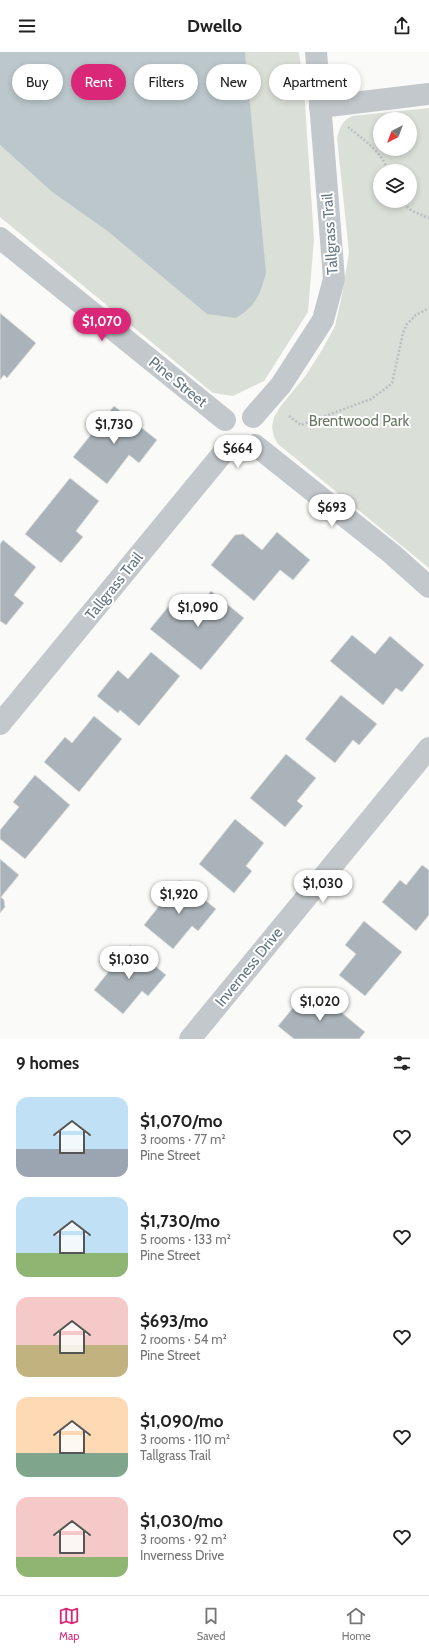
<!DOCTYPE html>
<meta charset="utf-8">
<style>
:root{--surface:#fff;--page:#f2f2f2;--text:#222;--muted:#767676;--line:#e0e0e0;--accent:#db2777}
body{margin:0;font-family:Cabin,sans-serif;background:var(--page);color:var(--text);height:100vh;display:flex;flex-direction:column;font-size:15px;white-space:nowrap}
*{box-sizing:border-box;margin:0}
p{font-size:13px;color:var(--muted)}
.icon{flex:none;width:22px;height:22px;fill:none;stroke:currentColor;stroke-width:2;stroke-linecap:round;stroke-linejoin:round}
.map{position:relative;height:987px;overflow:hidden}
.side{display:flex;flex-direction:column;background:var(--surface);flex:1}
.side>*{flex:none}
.guide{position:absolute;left:12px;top:12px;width:405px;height:36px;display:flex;gap:8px}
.needle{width:26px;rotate:221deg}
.fabs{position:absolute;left:373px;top:60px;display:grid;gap:8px}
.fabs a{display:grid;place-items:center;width:44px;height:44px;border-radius:50%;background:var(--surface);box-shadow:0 2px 6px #0003;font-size:20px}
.price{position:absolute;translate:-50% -34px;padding:0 9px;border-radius:14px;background:#fff;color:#222;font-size:13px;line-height:26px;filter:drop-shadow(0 1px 2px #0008)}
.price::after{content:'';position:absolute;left:50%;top:24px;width:12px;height:9px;margin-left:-6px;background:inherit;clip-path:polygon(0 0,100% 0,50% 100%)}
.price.current{background:var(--accent);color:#fff}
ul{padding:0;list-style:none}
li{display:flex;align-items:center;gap:12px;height:100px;padding:0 16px}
li span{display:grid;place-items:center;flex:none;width:112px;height:80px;border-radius:12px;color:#555}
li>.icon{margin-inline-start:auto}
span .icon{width:48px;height:48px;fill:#fffc;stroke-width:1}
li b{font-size:17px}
h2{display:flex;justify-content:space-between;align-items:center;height:48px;padding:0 16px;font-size:17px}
.tag{padding:0 14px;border-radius:18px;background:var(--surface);box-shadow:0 2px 6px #0003;font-size:14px;line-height:36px}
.tag.current{background:var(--accent);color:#fff}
header{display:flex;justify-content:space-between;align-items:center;height:52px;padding:0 16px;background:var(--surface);font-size:18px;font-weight:800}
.dock{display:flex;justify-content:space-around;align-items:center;height:56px;border-top:1px solid var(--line);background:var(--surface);font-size:11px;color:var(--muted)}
.dock a{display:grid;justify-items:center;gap:2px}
.dock .current{color:var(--accent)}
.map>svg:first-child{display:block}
.green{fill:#dadfd7;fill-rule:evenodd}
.water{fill:#bbc7cb}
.building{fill:#aab3b9;stroke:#dcdcda}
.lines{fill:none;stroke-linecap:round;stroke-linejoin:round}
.path{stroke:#bbbfc2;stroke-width:2.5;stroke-dasharray:2 2;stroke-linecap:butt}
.minor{stroke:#c3c8cc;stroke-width:22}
.labels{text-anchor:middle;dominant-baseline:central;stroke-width:4;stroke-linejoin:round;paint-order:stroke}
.street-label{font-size:15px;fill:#657683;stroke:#fff}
.park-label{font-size:15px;fill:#687a64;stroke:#fff}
</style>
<header><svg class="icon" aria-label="menu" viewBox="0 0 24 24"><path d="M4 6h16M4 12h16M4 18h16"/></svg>Dwello<svg class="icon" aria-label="share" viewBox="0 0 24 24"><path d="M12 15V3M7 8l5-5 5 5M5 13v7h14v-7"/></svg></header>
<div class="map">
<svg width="429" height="987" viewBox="0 0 429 987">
<rect width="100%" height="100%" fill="#fafaf8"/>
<!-- green -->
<g class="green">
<polygon points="245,0 299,0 304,37 314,187 308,260 264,329 233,344 213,341 0,165 0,93 52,140 110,181 254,101"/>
<path d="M429 56V516L278 392 274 385 272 375 274 365 280 355 306 323 322 298 335 274 341 248 349 201 337 86C340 75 342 69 352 64ZM380 67H410V97H380ZM380 119H410V149H380Z"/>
</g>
<!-- water -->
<path class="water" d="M0 0H245L266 221C259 245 257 252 236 266L207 262 110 181 52 140 0 93Z"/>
<!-- building -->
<g class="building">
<polygon points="0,261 36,291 7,326 4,323 0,328"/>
<polygon points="114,354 157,388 139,411 129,403 107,432 73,405"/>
<polygon points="70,426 99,449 76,479 83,485 61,511 25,482"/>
<polygon points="277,480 310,508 293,528 280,518 254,549 211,513 235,483 243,482 262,498"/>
<polygon points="3,488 36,515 14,543 24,551 6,573 0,569 0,492"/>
<polygon points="211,539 244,566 201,618 150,577 173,549 185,559 197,545 203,549"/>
<polygon points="352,583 375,602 390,584 424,613 402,640 396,636 383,653 330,609"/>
<polygon points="151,600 180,624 139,674 120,658 118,661 97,644 118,618 128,627"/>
<polygon points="341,643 377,672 359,693 353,688 335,711 305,687"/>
<polygon points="94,664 122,687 79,740 44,710 65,685 72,691"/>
<polygon points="286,702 316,726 297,749 303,754 285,775 250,746"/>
<polygon points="35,723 70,753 25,807 0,787 0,778 19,755 13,750"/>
<polygon points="235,767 264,791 246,814 252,819 234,841 199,812"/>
<polygon points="0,807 19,823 1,845 4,848 5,855 0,861"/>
<polygon points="422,813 429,818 429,863 416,879 382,850 400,828 406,833"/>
<polygon points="180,828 216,857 198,879 192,874 173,897 144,873"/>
<polygon points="364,869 402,900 365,944 339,923 356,902 345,893"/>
<polygon points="130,893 166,923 148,944 142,939 123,962 94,938"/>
<polygon points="318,941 365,980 359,987 294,987 278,974 297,951 304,957"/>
</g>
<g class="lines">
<!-- path -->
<g class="path">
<path d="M348 75C363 87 382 100 388 119"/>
<polyline points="401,149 412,159 429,166"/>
<polyline points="289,364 301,373 371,347 389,334 392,331 403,281 407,272 416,263 429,256"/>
</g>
<!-- minor -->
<g class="minor">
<polyline points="320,55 429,42"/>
<polyline points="0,186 225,368"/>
<polyline points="253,365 281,333 323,268 334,227 316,0"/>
<polyline points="255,393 392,502 429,535"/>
<polyline points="0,672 228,395"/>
<polyline points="190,987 429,696"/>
</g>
</g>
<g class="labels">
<!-- street labels -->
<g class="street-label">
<text transform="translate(330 182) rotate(-94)">Tallgrass Trail</text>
<text transform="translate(178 330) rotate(39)">Pine Street</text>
<text transform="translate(114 534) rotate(-51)">Tallgrass Trail</text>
<text transform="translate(249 915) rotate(-51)">Inverness Drive</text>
</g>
<!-- park labels -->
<g class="park-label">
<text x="359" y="369">Brentwood Park</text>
</g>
</g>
</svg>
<div class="fabs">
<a><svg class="needle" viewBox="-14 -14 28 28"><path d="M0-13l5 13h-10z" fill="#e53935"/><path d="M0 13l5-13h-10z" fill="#767676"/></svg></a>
<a><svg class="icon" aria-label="layers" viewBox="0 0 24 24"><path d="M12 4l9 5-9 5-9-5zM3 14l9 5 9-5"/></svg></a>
</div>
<b class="price current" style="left:102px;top:290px">$1,070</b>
<b class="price" style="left:114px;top:393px">$1,730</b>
<b class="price" style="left:238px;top:417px">$664</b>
<b class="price" style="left:332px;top:476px">$693</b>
<b class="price" style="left:198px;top:576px">$1,090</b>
<b class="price" style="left:323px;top:852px">$1,030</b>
<b class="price" style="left:179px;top:863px">$1,920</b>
<b class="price" style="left:129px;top:928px">$1,030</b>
<b class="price" style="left:320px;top:970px">$1,020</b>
<div class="guide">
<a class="tag">Buy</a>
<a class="tag current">Rent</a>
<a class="tag">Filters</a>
<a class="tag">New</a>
<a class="tag">Apartment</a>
</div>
</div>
<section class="side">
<h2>9 homes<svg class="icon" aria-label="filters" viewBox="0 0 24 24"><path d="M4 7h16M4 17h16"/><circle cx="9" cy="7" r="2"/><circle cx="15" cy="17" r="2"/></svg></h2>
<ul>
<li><span style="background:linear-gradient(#bfe0f5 65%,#9aa5b1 0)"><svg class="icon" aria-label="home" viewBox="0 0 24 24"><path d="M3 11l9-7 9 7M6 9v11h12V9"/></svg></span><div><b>$1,070/mo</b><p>3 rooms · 77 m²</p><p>Pine Street</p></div><svg class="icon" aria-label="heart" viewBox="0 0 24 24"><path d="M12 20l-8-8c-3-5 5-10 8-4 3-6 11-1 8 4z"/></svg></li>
<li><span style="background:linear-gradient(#bfe0f5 70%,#8fb573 0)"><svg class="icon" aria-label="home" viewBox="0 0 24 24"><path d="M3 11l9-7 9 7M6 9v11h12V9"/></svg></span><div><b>$1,730/mo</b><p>5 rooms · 133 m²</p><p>Pine Street</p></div><svg class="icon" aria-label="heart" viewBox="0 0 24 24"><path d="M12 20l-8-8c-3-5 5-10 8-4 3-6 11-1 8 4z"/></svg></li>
<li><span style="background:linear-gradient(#f6c9c9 60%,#c2b280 0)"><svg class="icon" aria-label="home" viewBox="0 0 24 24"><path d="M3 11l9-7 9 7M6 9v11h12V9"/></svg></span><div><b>$693/mo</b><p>2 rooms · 54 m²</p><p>Pine Street</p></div><svg class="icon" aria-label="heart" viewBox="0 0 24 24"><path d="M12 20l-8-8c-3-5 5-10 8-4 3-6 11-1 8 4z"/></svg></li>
<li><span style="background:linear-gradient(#ffd9b3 70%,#7fa58c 0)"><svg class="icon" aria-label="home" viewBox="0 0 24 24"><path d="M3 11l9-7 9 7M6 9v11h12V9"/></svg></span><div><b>$1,090/mo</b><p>3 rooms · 110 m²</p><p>Tallgrass Trail</p></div><svg class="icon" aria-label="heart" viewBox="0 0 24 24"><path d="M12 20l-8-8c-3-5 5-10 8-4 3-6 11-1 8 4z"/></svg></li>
<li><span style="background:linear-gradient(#f6c9c9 75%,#8fb573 0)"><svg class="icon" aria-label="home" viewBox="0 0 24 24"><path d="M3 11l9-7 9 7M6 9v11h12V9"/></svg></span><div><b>$1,030/mo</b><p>3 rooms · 92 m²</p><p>Inverness Drive</p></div><svg class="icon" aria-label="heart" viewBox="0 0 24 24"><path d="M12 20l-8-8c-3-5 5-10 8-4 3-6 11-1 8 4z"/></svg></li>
</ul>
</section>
<nav class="dock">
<a class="current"><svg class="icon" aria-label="map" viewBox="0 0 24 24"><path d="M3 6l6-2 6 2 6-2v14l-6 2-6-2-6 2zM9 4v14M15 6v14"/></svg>Map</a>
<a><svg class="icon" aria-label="saved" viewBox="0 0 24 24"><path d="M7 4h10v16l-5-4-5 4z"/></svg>Saved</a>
<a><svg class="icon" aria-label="home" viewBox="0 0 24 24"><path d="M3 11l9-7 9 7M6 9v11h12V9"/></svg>Home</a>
</nav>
